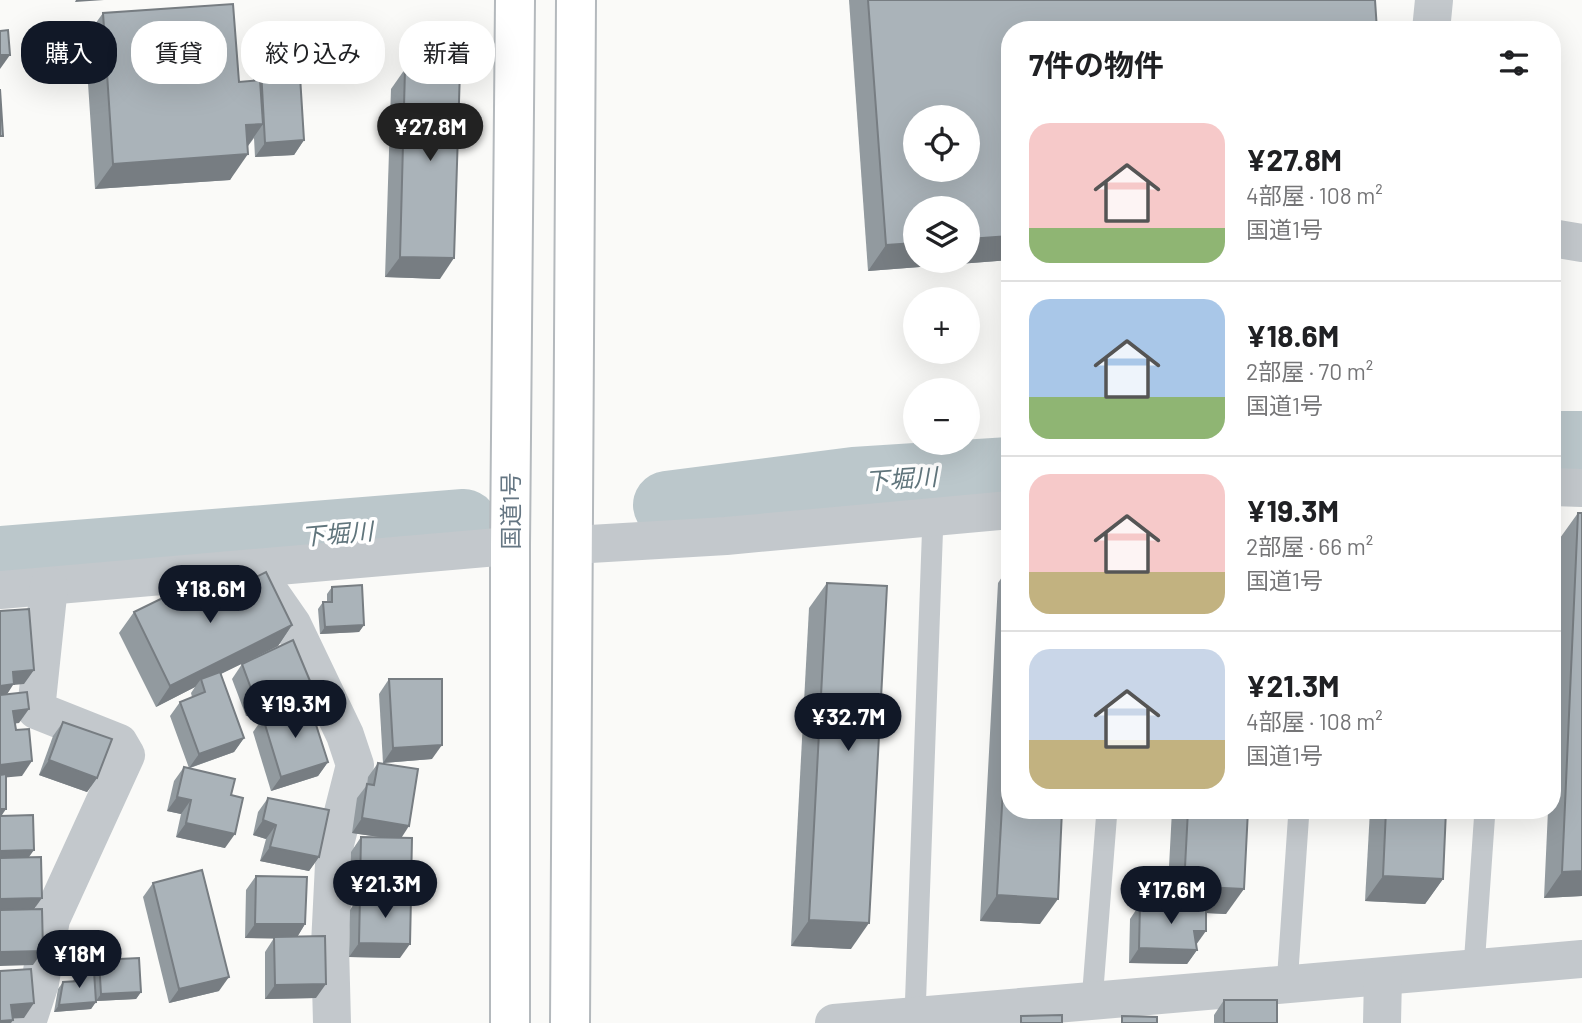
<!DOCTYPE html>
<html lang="ja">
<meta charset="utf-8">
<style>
:root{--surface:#fff;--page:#f2f2f2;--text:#202124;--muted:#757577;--line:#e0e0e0;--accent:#111827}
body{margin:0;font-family:Barlow,"Noto Sans JP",sans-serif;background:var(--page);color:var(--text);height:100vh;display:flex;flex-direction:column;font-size:26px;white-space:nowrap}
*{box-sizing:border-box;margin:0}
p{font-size:23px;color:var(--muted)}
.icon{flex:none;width:38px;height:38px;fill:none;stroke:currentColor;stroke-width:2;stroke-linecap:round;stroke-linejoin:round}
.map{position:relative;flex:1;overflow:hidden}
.panel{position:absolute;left:1001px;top:21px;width:560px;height:798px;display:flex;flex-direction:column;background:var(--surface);border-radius:28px;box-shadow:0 7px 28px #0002}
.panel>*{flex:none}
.guide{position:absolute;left:21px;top:21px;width:665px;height:63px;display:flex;gap:14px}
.fabs{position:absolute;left:903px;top:105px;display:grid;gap:14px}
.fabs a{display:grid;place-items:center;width:77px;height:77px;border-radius:50%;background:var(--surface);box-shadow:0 7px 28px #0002;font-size:35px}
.price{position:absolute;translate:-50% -60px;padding:0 16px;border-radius:24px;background:var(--accent);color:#fff;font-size:23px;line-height:46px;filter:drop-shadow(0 2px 4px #0008)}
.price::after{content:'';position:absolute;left:50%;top:42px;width:21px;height:16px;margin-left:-10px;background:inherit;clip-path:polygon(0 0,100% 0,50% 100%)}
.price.active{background:#222;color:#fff}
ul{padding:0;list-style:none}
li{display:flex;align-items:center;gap:21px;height:175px;padding:0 28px}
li+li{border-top:2px solid var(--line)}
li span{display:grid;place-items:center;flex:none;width:196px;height:140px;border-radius:21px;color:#555}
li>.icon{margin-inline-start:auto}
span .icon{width:84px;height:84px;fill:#fffc;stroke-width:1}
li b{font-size:30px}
h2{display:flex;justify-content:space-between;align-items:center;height:84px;padding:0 28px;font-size:30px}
.chip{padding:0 24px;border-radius:28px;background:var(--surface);box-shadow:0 7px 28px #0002;font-size:24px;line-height:63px}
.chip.active{background:var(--accent);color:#fff}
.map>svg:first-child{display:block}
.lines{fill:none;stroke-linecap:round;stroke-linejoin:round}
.river{stroke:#bbc7cb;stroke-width:68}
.highway-casing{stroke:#b4b9bd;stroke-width:42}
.lane{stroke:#c3c8cc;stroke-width:21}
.street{stroke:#c3c8cc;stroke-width:38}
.highway{stroke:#fff;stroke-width:38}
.wall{fill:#929a9f}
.shaded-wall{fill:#777d82}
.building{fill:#aab3b9;stroke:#777d82;stroke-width:2;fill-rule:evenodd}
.labels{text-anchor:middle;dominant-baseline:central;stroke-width:7;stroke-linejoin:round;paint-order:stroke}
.street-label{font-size:23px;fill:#657683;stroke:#fff}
.water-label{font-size:24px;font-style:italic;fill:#60757c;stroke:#fff}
</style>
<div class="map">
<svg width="1582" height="1023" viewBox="0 0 1582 1023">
<rect width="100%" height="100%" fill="#fafaf8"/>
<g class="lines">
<!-- river -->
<g class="river">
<polyline points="1552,445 1582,445"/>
<polyline points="667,505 854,481 1010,471"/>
<polyline points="0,560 464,523"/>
</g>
<defs>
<g id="highway">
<polyline points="510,1023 510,546 515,0"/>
<polyline points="570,1023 576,0"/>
</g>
</defs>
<!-- highway casing -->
<use href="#highway" class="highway-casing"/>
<!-- lane -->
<g class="lane">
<polyline points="1474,967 1485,810"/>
<polyline points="1287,985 1299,810"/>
<polyline points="1092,1001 1107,810"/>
<polyline points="915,1015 933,517"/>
</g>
<!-- street -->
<g class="street">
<polyline points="1431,30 1434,0"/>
<polyline points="1552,238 1582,243"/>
<polyline points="1552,487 1582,488"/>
<polyline points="573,545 726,536 1010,510"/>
<polyline points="260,578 292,624 345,735 355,765 335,844 330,945 332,1023"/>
<polyline points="0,590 510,546"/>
<polyline points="27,1023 40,983 51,919 126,755 119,743 36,710 49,586"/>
<polyline points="834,1023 1582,959"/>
<polyline points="1382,1023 1383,977"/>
</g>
<!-- highway -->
<use href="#highway" class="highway"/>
</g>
<!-- wall -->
<g class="wall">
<polygon points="849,0 1375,0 1010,260 868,271"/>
<polygon points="103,13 239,82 252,81 261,69 265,68 265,59 275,45 304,140 294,155 255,157 254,138 248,146 230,180 95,189 85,38"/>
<polygon points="405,69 440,279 385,277 391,89"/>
<polygon points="1578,513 1582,896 1544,898 1548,810 1552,810 1552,710 1560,538"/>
<polygon points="1010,565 1010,810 1040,924 980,921 998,583"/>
<polygon points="827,583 851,949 791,946 809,608"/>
<polygon points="332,587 364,625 359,632 320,634 318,609 323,602 327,602 327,594"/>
<polygon points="226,592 292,625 278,646 221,674 244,738 234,752 190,768 231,795 225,848 176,837 181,814 167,811 174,781 184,767 189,768 170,716 180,702 192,697 191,693 195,687 156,707 119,633 134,612 188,597"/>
<polygon points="242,664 310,681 300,695 246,716 232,679"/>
<polygon points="389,679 432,759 383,763 379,694"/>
<polygon points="263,718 328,762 318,776 271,791 253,732"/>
<polygon points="63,722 97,778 87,792 39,775 53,736"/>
<polygon points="378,763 401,838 411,886 404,897 400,958 349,957 350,910 357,899 350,899 351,852 361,837 386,838 352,833 357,798 367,785 368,777"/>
<polygon points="268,798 319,857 309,871 260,861 266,839 253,835 258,812"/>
<polygon points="1172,810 1248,810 1226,914 1206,913 1196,945 1197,950 1187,964 1129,963 1130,919 1140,904 1167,905"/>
<polygon points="1370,810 1446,810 1443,879 1425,904 1365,901"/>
<polygon points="256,876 305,924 297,937 316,998 265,999 265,952 274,938 245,938 246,890"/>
<polygon points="153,883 219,991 169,1003 143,897"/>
<polygon points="99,960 141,992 136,999 96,1001 91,1009 54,1012 58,989 63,982 73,981 78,972 94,974 94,968"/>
<polygon points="1224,1000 1277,1023 1214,1023 1214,1015"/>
</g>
<!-- shaded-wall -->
<g class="shaded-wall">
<polygon points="76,0 104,0 75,2"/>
<polygon points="0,55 10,55 0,69"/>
<polygon points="263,124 245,150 246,125"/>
<polygon points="304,140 294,155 255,157 265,143"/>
<polygon points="248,154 230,180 95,189 113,164"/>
<polygon points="1010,236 1010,260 868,271 886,245 915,243 915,261 968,261 968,239"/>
<polygon points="400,257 454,258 440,279 385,277"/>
<polygon points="292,625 278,646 202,683 201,679 195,687 156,707 170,686"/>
<polygon points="364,625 359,632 320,634 325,627"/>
<polygon points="34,670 24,684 13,685 4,699 0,699 0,686 13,672"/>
<polygon points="310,681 300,695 246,716 256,702"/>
<polygon points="29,709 19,723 4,725 13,711"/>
<polygon points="244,738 234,752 189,768 199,754"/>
<polygon points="442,745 432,759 383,763 393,748"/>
<polygon points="49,760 97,778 87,792 39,775"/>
<polygon points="32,761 22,776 0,778 0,765"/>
<polygon points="328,762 318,776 271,791 281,777"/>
<polygon points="177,797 191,800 181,814 167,811"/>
<polygon points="0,809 6,809 0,818"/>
<polygon points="362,818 409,826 400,840 352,833"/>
<polygon points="263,820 276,825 266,839 253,835"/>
<polygon points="186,823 235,834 225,848 176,837"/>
<polygon points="270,847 319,857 309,871 260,861"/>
<polygon points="34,850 24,864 0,865 0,851"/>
<polygon points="1582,871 1582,896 1544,898 1562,872"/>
<polygon points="1383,876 1443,879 1425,904 1365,901"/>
<polygon points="360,885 411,886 401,900 360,896 357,899 350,899"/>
<polygon points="1184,886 1244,889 1226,914 1166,911"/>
<polygon points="997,895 1058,899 1040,924 980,921"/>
<polygon points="42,898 32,912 0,913 0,899"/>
<polygon points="809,920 869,923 851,949 791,946"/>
<polygon points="255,924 305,924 296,939 245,938"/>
<polygon points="1194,931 1206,931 1196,945"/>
<polygon points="359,943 410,944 400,958 349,957"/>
<polygon points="1139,948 1197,950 1187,964 1129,963"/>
<polygon points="43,951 33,965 0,966 0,952"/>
<polygon points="229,977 219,991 169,1003 179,989"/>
<polygon points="326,984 316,998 265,999 275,985"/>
<polygon points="141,992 136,999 96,1001 101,994"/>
<polygon points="96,1002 91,1009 54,1012 59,1005"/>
<polygon points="34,1003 24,1018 2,1019 11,1005"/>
<polygon points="13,1020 11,1023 0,1023 0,1021"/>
</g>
<!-- building -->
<g class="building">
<path d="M868 0H1375L1377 30H1010V236L968 239V208H915V243L886 245ZM915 117H968V170H915Z"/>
<polygon points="233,4 239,82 260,80 263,124 246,125 248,154 113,164 103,13"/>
<polygon points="8,30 10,55 0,55 0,31"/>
<polygon points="298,44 304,140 265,143 261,69 276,68 275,45"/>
<polygon points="405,69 460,70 454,258 400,257"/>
<polygon points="0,89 3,136 0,136"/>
<polygon points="1578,513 1582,513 1582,871 1562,872"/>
<polygon points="266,572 292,625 170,686 134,612 183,588 188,597 220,581 226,592"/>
<polygon points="827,583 887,586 869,923 809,920"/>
<polygon points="362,585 364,625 325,627 323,602 332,602 332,587"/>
<polygon points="29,609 34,670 13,672 14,684 0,686 0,611"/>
<polygon points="293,640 310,681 256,702 242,664"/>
<polygon points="1010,664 1010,810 1062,810 1058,899 997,895"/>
<polygon points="220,672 244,738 199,754 180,702 205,692 201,679"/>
<polygon points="389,679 442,679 442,745 393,748"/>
<polygon points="27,692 29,709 13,711 16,730 29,729 32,761 0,765 0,695"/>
<polygon points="309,703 328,762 281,777 263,718"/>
<polygon points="63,722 112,739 97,778 49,760"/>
<polygon points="378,763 418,769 409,826 362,818 367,784 374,785"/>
<polygon points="184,767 235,779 231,795 243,798 235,834 186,823 191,800 177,797"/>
<polygon points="6,774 6,809 0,809 0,775"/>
<polygon points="268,798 329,810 319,857 270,847 276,825 263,820"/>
<polygon points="1188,810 1248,810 1244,889 1184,886"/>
<polygon points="1386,810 1446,810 1443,879 1383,876"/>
<polygon points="33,815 34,850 0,851 0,816"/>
<polygon points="361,837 412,838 411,886 360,885"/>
<polygon points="41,857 42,898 0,899 0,858"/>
<polygon points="202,870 229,977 179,989 153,883"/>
<polygon points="256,876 307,877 305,924 255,924"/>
<polygon points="360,896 411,897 410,944 359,943"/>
<polygon points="1140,904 1206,906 1206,931 1194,931 1197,950 1139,948"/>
<polygon points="42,909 43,951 0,952 0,910"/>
<polygon points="325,936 326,984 275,985 274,937"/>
<polygon points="139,958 141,992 101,994 99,960"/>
<polygon points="31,969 34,1003 11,1005 13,1020 0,1021 0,971"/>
<polygon points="94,971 96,1002 59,1005 63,982 79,981 78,972"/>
<rect x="1224" y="1000" width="53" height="23"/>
<polygon points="1062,1015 1062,1023 1021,1023 1021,1016"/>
<polygon points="1122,1016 1157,1017 1157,1023 1122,1023"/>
</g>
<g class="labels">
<!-- street labels -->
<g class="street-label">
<text transform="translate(510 511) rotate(-90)">国道1号</text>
</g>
<!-- water labels -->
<g class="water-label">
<text transform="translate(901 478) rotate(-4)">下堀川</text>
<text transform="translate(337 533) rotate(-5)">下堀川</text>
</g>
</g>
</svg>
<div class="fabs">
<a><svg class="icon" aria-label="locate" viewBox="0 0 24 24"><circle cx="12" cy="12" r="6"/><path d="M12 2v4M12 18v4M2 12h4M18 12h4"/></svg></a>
<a><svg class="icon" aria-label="layers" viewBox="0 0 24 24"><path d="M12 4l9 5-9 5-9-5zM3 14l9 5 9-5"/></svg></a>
<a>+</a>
<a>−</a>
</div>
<b class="price active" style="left:430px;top:163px">¥27.8M</b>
<b class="price" style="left:210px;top:625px">¥18.6M</b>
<b class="price" style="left:295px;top:740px">¥19.3M</b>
<b class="price" style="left:848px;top:753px">¥32.7M</b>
<b class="price" style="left:385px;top:920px">¥21.3M</b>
<b class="price" style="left:1171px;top:926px">¥17.6M</b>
<b class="price" style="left:79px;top:990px">¥18M</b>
<div class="guide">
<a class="chip active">購入</a>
<a class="chip">賃貸</a>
<a class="chip">絞り込み</a>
<a class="chip">新着</a>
</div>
<section class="panel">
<h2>7件の物件<svg class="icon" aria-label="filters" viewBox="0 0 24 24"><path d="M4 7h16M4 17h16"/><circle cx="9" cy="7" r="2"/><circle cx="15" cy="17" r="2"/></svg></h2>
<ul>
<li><span style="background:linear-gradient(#f6c9c9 75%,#8fb573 0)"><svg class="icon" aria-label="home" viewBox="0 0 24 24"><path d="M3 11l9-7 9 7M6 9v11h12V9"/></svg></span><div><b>¥27.8M</b><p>4部屋 · 108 m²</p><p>国道1号</p></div></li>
<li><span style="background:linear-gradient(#a9c7e8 70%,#8fb573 0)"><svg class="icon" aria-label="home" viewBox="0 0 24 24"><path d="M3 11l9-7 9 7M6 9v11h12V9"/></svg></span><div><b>¥18.6M</b><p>2部屋 · 70 m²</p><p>国道1号</p></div></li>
<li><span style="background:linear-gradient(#f6c9c9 70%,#c2b280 0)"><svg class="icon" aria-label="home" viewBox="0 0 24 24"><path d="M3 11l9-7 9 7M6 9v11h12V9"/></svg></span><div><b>¥19.3M</b><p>2部屋 · 66 m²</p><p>国道1号</p></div></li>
<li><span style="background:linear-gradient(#c9d6e8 65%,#c2b280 0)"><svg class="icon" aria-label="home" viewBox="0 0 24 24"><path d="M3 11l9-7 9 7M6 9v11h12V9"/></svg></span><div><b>¥21.3M</b><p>4部屋 · 108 m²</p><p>国道1号</p></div></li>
</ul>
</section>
</div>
